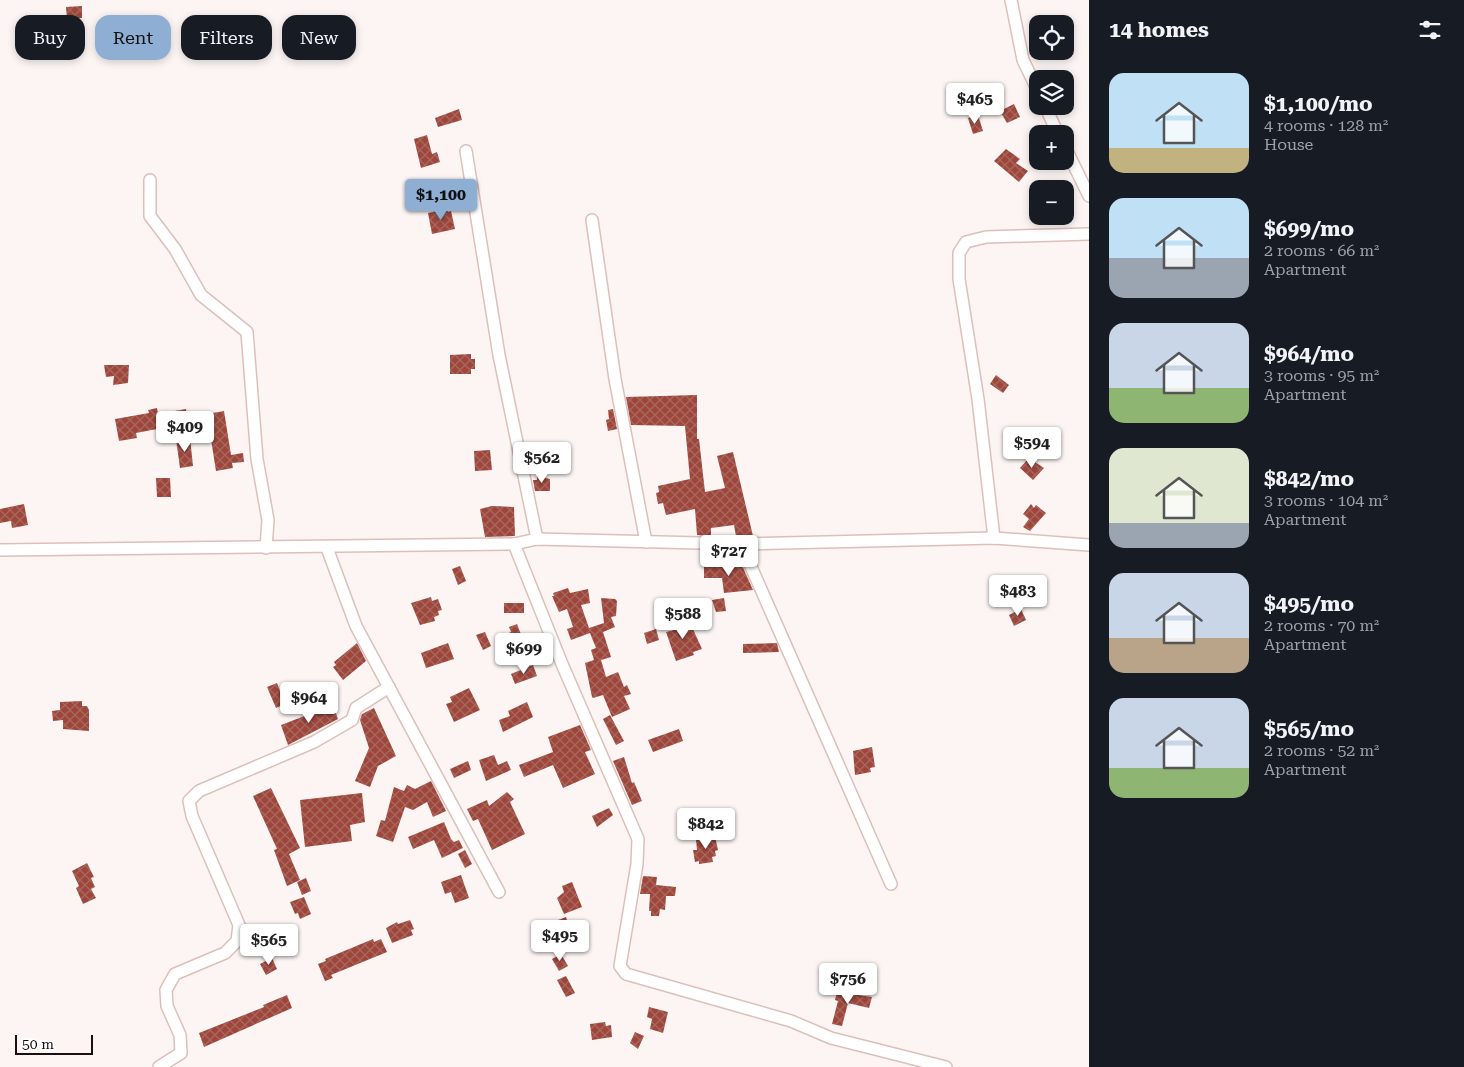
<!DOCTYPE html>
<meta charset="utf-8">
<style>
:root{--surface:#171b24;--page:#242831;--text:#f1f3f6;--muted:#9ea1a6;--accent:#8faed4}
body{margin:0;font-family:"Roboto Serif",serif;background:var(--page);color:var(--text);height:100vh;display:flex;flex-direction:column;font-size:19px;white-space:nowrap}
*{box-sizing:border-box;margin:0}
p{font-size:16px;color:var(--muted)}
.icon{flex:none;width:28px;height:28px;fill:none;stroke:currentColor;stroke-width:2;stroke-linecap:round;stroke-linejoin:round}
.map{position:relative;flex:1;overflow:hidden}
.drawer{display:flex;flex-direction:column;background:var(--surface);width:375px}
.drawer>*{flex:none}
.hud{position:absolute;left:15px;top:15px;width:475px;height:45px;display:flex;gap:10px}
.buttons{position:absolute;left:1029px;top:15px;display:grid;gap:10px}
.buttons a{display:grid;place-items:center;width:45px;height:45px;border-radius:10px;background:var(--surface);box-shadow:0 2px 8px #0003;font-size:25px}
.scale{position:absolute;left:15px;bottom:12px;width:78px;box-sizing:border-box;padding-left:5px;border:2px solid #1a100f;border-top:0;font-size:14px;line-height:18px;white-space:nowrap;color:#1a100f;-webkit-text-stroke:4px #fff;paint-order:stroke}
.price{position:absolute;translate:-50% -42px;padding:0 11px;border-radius:5px;background:#fff;color:#222;font-size:16px;line-height:32px;filter:drop-shadow(0 1px 2px #0008)}
.price::after{content:'';position:absolute;left:50%;top:30px;width:15px;height:11px;margin-left:-8px;background:inherit;clip-path:polygon(0 0,100% 0,50% 100%)}
.price.on{background:var(--accent);color:#111}
ul{padding:0;list-style:none}
li{display:flex;align-items:center;gap:15px;height:125px;padding:0 20px}
li span{display:grid;place-items:center;flex:none;width:140px;height:100px;border-radius:15px;color:#555}
li>.icon{margin-inline-start:auto}
span .icon{width:60px;height:60px;fill:#fffc;stroke-width:1}
li b{font-size:21px}
h2{display:flex;justify-content:space-between;align-items:center;height:60px;padding:0 20px;font-size:21px}
.pill{padding:0 18px;border-radius:15px;background:var(--surface);box-shadow:0 2px 8px #0003;font-size:18px;line-height:45px}
.pill.on{background:var(--accent);color:#111}
main{display:flex;flex:1;min-height:0}
.map>svg:first-child{display:block}
.building{fill:url(#building-cross-hatch)}
.lines{fill:none;stroke-linecap:round;stroke-linejoin:round}
.street-casing{stroke:#ddbfba;stroke-width:14}
.street{stroke:#fff;stroke-width:11}
</style>
<main>
<div class="map">
<svg width="1089" height="1067" viewBox="0 0 1089 1067">
<defs>
<pattern id="building-cross-hatch" width="8" height="8" patternUnits="userSpaceOnUse" patternTransform="scale(1.25)"><rect width="8" height="8" fill="#9f463b"/><path d="M0 0l8 8M0 8l8-8" fill="none" stroke="#a76860"/></pattern>
</defs>
<rect width="100%" height="100%" fill="#fcf5f4"/>
<!-- building -->
<g class="building">
<polygon points="82,6 82,18 67,19 66,7"/>
<polygon points="1014,104 1020,117 1007,123 1000,111"/>
<polygon points="459,109 462,120 438,127 435,118"/>
<polygon points="978,115 983,131 973,134 968,118"/>
<polygon points="427,135 432,154 437,152 440,162 421,168 414,139"/>
<polygon points="1006,149 1020,159 1016,163 1028,171 1019,182 994,161"/>
<polygon points="447,209 448,212 451,211 455,229 432,234 428,213"/>
<polygon points="471,354 471,359 475,359 475,369 471,369 471,374 450,374 450,355"/>
<polygon points="104,365 129,365 128,383 113,385 114,376 106,377"/>
<polygon points="996,375 1009,385 1003,393 990,384"/>
<polygon points="697,395 697,439 699,439 705,492 725,488 717,456 733,452 753,536 736,536 734,525 711,528 711,536 697,535 695,509 666,515 663,503 658,504 656,493 659,492 658,486 690,479 685,426 631,425 626,397"/>
<polygon points="157,408 158,414 186,409 187,417 182,418 183,424 136,433 137,438 119,441 115,419 149,413 148,410"/>
<polygon points="613,409 617,429 608,431 606,420 609,419 608,410"/>
<polygon points="224,411 231,455 243,453 244,462 232,463 233,468 216,471 207,414"/>
<polygon points="190,438 193,466 180,468 176,439"/>
<polygon points="490,450 492,470 475,471 474,451"/>
<polygon points="1029,458 1044,468 1033,480 1020,468"/>
<polygon points="537,476 550,479 550,491 535,491 533,480 537,480"/>
<polygon points="156,478 170,478 171,497 157,497"/>
<polygon points="24,504 28,525 12,528 11,521 0,523 0,509"/>
<polygon points="1031,504 1034,508 1036,505 1046,513 1030,531 1023,527 1029,519 1023,514"/>
<polygon points="492,506 514,507 515,536 485,537 480,509"/>
<polygon points="728,563 729,568 741,563 753,590 724,593 722,578 704,578 704,565"/>
<polygon points="460,566 466,581 458,585 452,569"/>
<polygon points="568,588 570,593 588,589 590,603 581,605 589,628 604,623 601,598 615,599 617,601 616,616 611,617 615,627 603,632 611,657 601,660 606,677 618,672 624,687 627,685 631,694 624,696 630,709 612,717 603,695 593,698 592,697 585,663 594,660 591,650 596,648 590,633 571,640 567,629 573,627 567,609 559,612 552,596 554,596 553,593"/>
<polygon points="431,597 432,601 438,599 442,610 438,611 439,615 434,617 435,621 420,625 411,603"/>
<polygon points="724,598 726,611 716,612 712,600"/>
<rect x="504" y="603" width="20" height="10"/>
<polygon points="1021,609 1026,620 1014,626 1009,615"/>
<polygon points="681,612 686,629 692,627 702,649 693,652 694,655 676,661 666,632 678,629 674,613"/>
<polygon points="517,624 522,637 508,642 505,635 511,632 509,627"/>
<polygon points="656,629 659,640 647,644 644,633"/>
<polygon points="485,632 491,646 483,650 476,635"/>
<polygon points="357,643 366,661 343,680 333,667 336,665 334,662"/>
<polygon points="448,643 454,659 426,668 421,653"/>
<polygon points="777,643 779,652 743,653 743,644"/>
<polygon points="533,665 537,676 515,684 511,674"/>
<polygon points="277,683 285,704 276,708 267,687"/>
<polygon points="469,688 480,710 454,722 446,704 452,702 450,697"/>
<polygon points="82,701 82,706 87,706 89,710 89,731 63,729 63,720 53,721 52,711 60,710 60,702"/>
<polygon points="527,702 533,717 503,732 499,720 510,716 508,711"/>
<polygon points="333,705 338,719 288,745 281,725"/>
<polygon points="374,708 396,756 378,766 370,787 355,781 369,748 360,720 362,714"/>
<polygon points="610,715 624,741 616,745 603,719"/>
<polygon points="580,725 591,750 585,752 595,774 563,788 553,765 524,777 519,765 553,752 548,737"/>
<polygon points="679,729 683,741 653,752 648,740"/>
<polygon points="872,747 875,767 870,768 871,772 855,775 853,751"/>
<polygon points="494,755 498,765 507,761 511,770 486,781 479,760"/>
<polygon points="624,757 632,783 634,782 642,801 632,805 613,761"/>
<polygon points="468,761 471,770 454,778 450,769"/>
<polygon points="431,781 446,811 433,817 427,802 413,810 405,807 393,842 376,836 381,820 385,821 394,787 404,791 407,785 415,789"/>
<polygon points="271,788 300,848 289,854 300,880 287,886 274,850 277,849 253,796"/>
<polygon points="507,792 514,799 510,802 525,834 492,850 478,819 473,821 467,809 487,800 489,806"/>
<polygon points="362,793 365,822 350,825 352,841 305,847 300,800"/>
<polygon points="609,808 613,815 597,827 592,816"/>
<polygon points="444,822 451,839 454,842 459,840 463,848 442,858 434,840 413,849 408,837"/>
<polygon points="715,836 718,850 715,851 716,856 712,857 713,862 699,864 699,861 695,862 693,850 697,850 696,840"/>
<polygon points="465,850 472,864 465,868 458,854"/>
<polygon points="87,863 94,877 91,878 95,887 91,889 96,898 83,904 76,888 79,886 72,871"/>
<polygon points="461,875 469,898 455,903 451,892 445,894 441,882"/>
<polygon points="643,876 657,877 656,885 676,887 675,896 666,896 665,910 660,909 659,916 651,916 651,911 649,911 650,894 640,894"/>
<polygon points="306,878 311,891 302,895 297,882"/>
<polygon points="572,882 582,907 564,914 557,898 564,892 562,886"/>
<polygon points="304,897 311,914 300,919 298,913 295,914 290,902"/>
<polygon points="566,917 570,930 567,931 569,937 556,941 555,938 548,941 542,926"/>
<polygon points="410,920 414,929 411,930 413,935 392,943 386,928 397,922 398,924"/>
<polygon points="373,939 374,942 381,939 387,952 331,975 333,978 325,981 318,964 326,961 325,959"/>
<polygon points="561,954 568,966 559,971 552,959"/>
<polygon points="272,958 277,969 266,975 260,964"/>
<polygon points="566,976 575,993 566,997 557,980"/>
<polygon points="837,992 872,997 869,1008 848,1003 842,1026 832,1024 838,1001 835,1000"/>
<polygon points="287,995 292,1008 204,1047 199,1033 264,1007 263,1005"/>
<polygon points="649,1007 668,1012 663,1033 650,1029 652,1019 647,1017"/>
<polygon points="605,1022 606,1026 611,1025 612,1037 592,1040 590,1024"/>
<polygon points="635,1032 644,1036 638,1049 630,1043"/>
</g>
<g class="lines">
<defs>
<g id="street">
<polyline points="1011,0 1023,60 1038,91"/>
<polyline points="1045,106 1058,134"/>
<polyline points="1065,147 1089,196"/>
<polyline points="466,151 499,355 537,539"/>
<polyline points="150,180 150,216 175,249 201,295 247,332 257,459 268,520 266,548"/>
<polyline points="592,220 615,379 646,542"/>
<polyline points="994,538 978,399 959,279 959,253 966,242 986,237 1089,234"/>
<polyline points="514,544 562,664 638,839 637,864 620,966 626,974 791,1021 831,1038 946,1067"/>
<polyline points="741,544 891,884"/>
<polyline points="327,548 356,626 499,892"/>
<polyline points="0,550 514,544 537,539 741,544 994,538 1089,545"/>
<polyline points="159,1067 181,1053 180,1035 167,1006 166,990 175,974 225,953 237,941 239,925 192,816 189,801 199,791 314,742 352,720 356,708 389,687"/>
</g>
</defs>
<!-- street casing -->
<use href="#street" class="street-casing"/>
<!-- street -->
<use href="#street" class="street"/>
</g>
</svg>
<div class="buttons">
<a><svg class="icon" aria-label="locate" viewBox="0 0 24 24"><circle cx="12" cy="12" r="6"/><path d="M12 2v4M12 18v4M2 12h4M18 12h4"/></svg></a>
<a><svg class="icon" aria-label="layers" viewBox="0 0 24 24"><path d="M12 4l9 5-9 5-9-5zM3 14l9 5 9-5"/></svg></a>
<a>+</a>
<a>−</a>
</div>
<div class="scale">50 m</div>
<b class="price" style="left:975px;top:125px">$465</b>
<b class="price on" style="left:441px;top:221px">$1,100</b>
<b class="price" style="left:185px;top:453px">$409</b>
<b class="price" style="left:1032px;top:469px">$594</b>
<b class="price" style="left:542px;top:484px">$562</b>
<b class="price" style="left:729px;top:577px">$727</b>
<b class="price" style="left:1018px;top:617px">$483</b>
<b class="price" style="left:683px;top:640px">$588</b>
<b class="price" style="left:524px;top:675px">$699</b>
<b class="price" style="left:309px;top:724px">$964</b>
<b class="price" style="left:706px;top:850px">$842</b>
<b class="price" style="left:560px;top:962px">$495</b>
<b class="price" style="left:269px;top:966px">$565</b>
<b class="price" style="left:848px;top:1005px">$756</b>
<div class="hud">
<a class="pill">Buy</a>
<a class="pill on">Rent</a>
<a class="pill">Filters</a>
<a class="pill">New</a>
</div>
</div>
<section class="drawer">
<h2>14 homes<svg class="icon" aria-label="filters" viewBox="0 0 24 24"><path d="M4 7h16M4 17h16"/><circle cx="9" cy="7" r="2"/><circle cx="15" cy="17" r="2"/></svg></h2>
<ul>
<li><span style="background:linear-gradient(#bfe0f5 75%,#c2b280 0)"><svg class="icon" aria-label="home" viewBox="0 0 24 24"><path d="M3 11l9-7 9 7M6 9v11h12V9"/></svg></span><div><b>$1,100/mo</b><p>4 rooms · 128 m²</p><p>House</p></div></li>
<li><span style="background:linear-gradient(#bfe0f5 60%,#9aa5b1 0)"><svg class="icon" aria-label="home" viewBox="0 0 24 24"><path d="M3 11l9-7 9 7M6 9v11h12V9"/></svg></span><div><b>$699/mo</b><p>2 rooms · 66 m²</p><p>Apartment</p></div></li>
<li><span style="background:linear-gradient(#c9d6e8 65%,#8fb573 0)"><svg class="icon" aria-label="home" viewBox="0 0 24 24"><path d="M3 11l9-7 9 7M6 9v11h12V9"/></svg></span><div><b>$964/mo</b><p>3 rooms · 95 m²</p><p>Apartment</p></div></li>
<li><span style="background:linear-gradient(#dfe7d0 75%,#9aa5b1 0)"><svg class="icon" aria-label="home" viewBox="0 0 24 24"><path d="M3 11l9-7 9 7M6 9v11h12V9"/></svg></span><div><b>$842/mo</b><p>3 rooms · 104 m²</p><p>Apartment</p></div></li>
<li><span style="background:linear-gradient(#c9d6e8 65%,#b9a48a 0)"><svg class="icon" aria-label="home" viewBox="0 0 24 24"><path d="M3 11l9-7 9 7M6 9v11h12V9"/></svg></span><div><b>$495/mo</b><p>2 rooms · 70 m²</p><p>Apartment</p></div></li>
<li><span style="background:linear-gradient(#c9d6e8 70%,#8fb573 0)"><svg class="icon" aria-label="home" viewBox="0 0 24 24"><path d="M3 11l9-7 9 7M6 9v11h12V9"/></svg></span><div><b>$565/mo</b><p>2 rooms · 52 m²</p><p>Apartment</p></div></li>
</ul>
</section>
</main>
